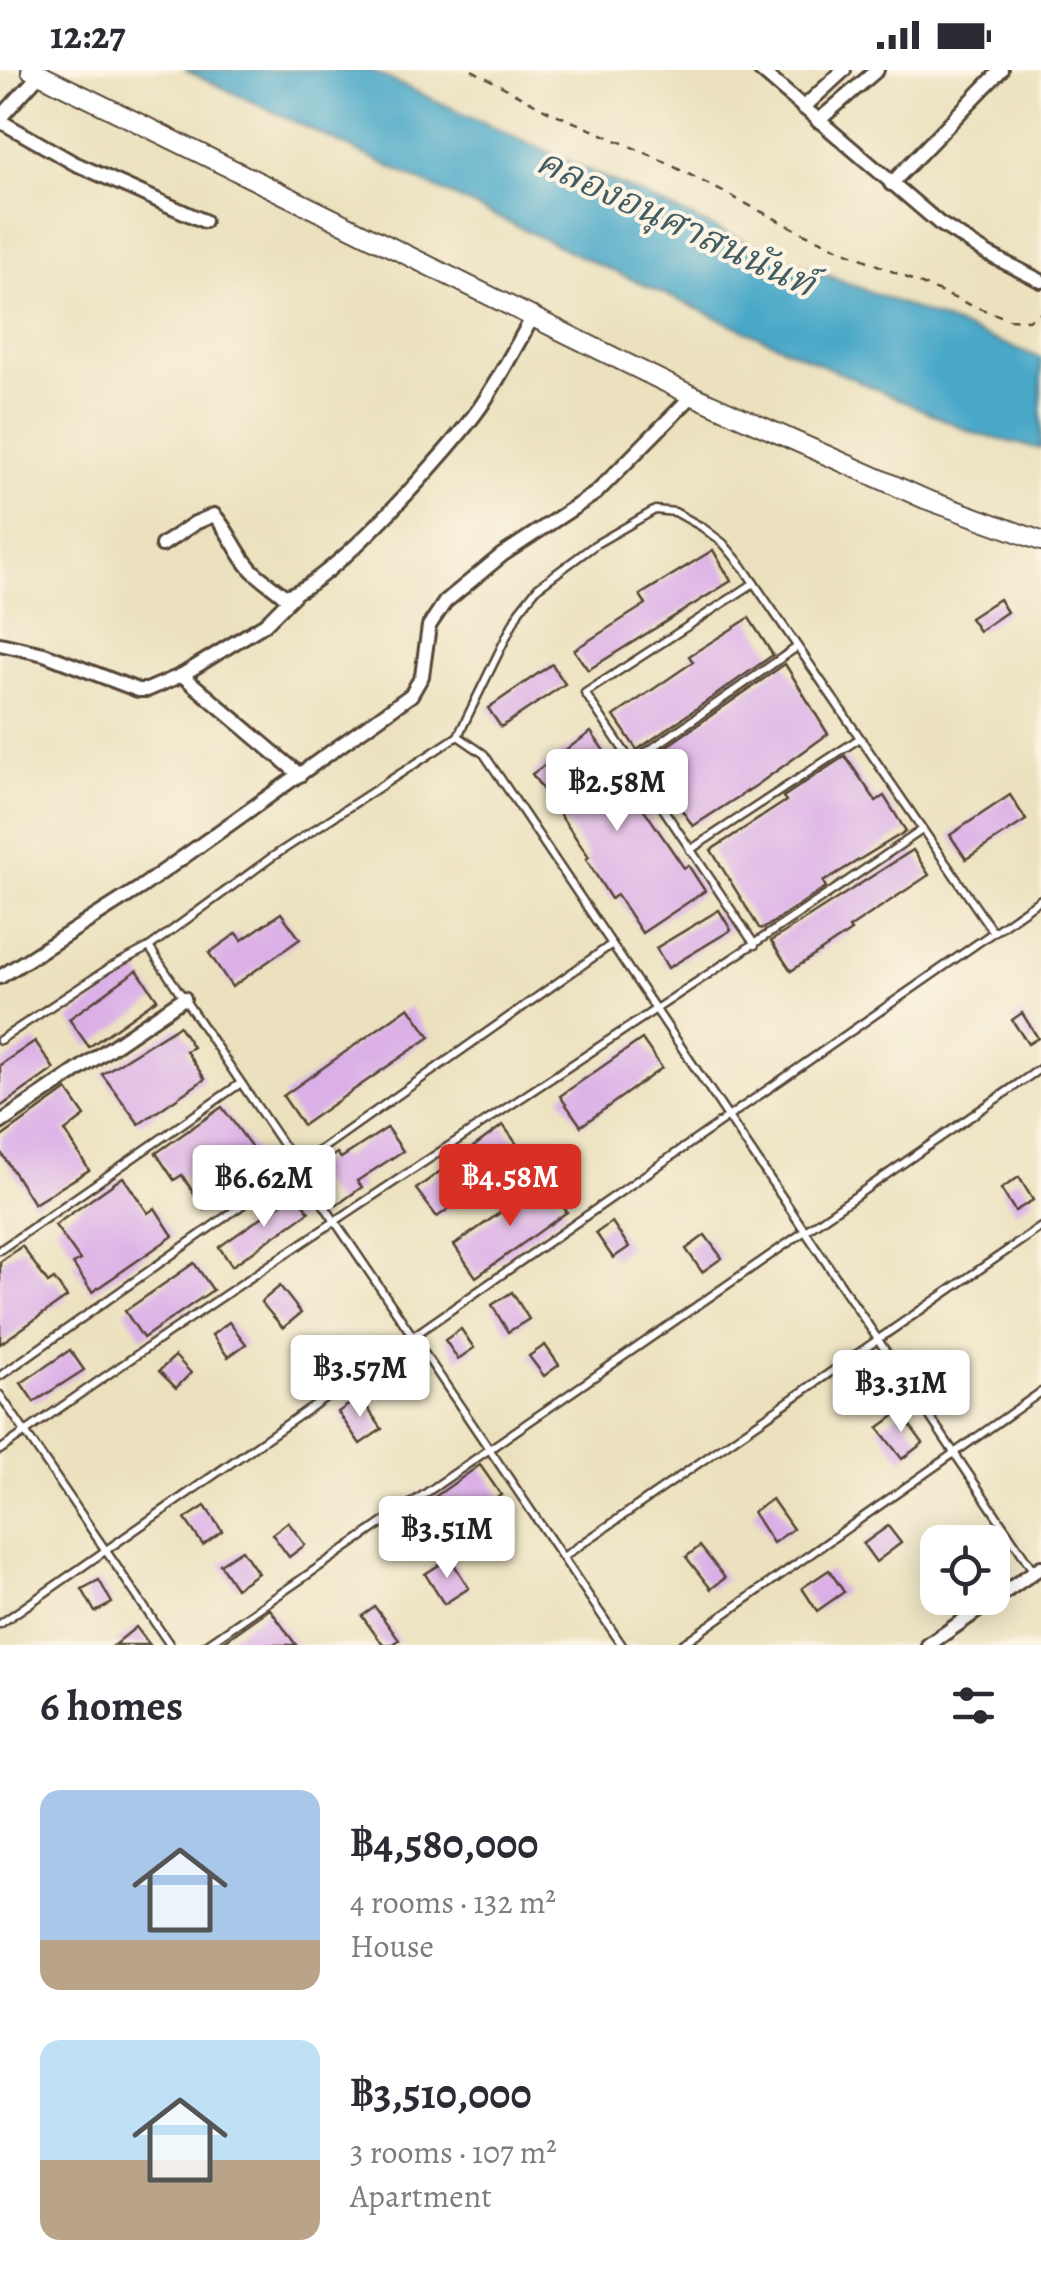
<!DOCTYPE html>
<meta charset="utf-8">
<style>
:root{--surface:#fff;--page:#f2f2f3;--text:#2b2b33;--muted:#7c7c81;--accent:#d93025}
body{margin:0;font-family:Alegreya,"Noto Serif Thai",serif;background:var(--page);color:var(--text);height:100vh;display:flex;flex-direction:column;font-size:38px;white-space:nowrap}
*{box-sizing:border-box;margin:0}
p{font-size:32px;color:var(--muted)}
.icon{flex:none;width:55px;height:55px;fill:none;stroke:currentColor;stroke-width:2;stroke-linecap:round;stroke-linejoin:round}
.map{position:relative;height:1575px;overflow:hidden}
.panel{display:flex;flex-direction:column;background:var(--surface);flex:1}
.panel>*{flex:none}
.fabs{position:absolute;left:920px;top:1455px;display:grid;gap:20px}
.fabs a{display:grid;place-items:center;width:90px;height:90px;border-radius:20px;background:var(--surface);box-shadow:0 5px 25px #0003;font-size:50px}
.price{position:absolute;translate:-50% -85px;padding:0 22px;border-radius:10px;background:#fff;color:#222;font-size:32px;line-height:65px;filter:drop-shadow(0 2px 5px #0008)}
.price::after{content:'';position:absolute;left:50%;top:60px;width:30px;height:22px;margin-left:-15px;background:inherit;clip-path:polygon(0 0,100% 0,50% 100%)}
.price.on{background:var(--accent);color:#fff}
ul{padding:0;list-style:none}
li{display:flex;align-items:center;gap:30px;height:250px;padding:0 40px}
li span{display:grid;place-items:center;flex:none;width:280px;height:200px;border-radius:20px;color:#555}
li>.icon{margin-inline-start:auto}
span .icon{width:120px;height:120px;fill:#fffc;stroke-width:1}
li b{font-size:42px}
h2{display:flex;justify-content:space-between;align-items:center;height:120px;padding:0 40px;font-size:42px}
.status{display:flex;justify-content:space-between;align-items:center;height:70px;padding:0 50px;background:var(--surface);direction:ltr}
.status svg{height:28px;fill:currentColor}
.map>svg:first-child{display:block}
.water{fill:#49a8c8;stroke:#426973;stroke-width:2.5}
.building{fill:#dbb0e7}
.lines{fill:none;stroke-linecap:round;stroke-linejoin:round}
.service-casing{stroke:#554536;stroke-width:11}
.minor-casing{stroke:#554536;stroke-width:18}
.secondary-casing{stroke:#554536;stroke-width:22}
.path{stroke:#554536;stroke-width:2.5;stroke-dasharray:8 8;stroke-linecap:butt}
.service{stroke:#fff;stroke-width:6}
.minor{stroke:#fff;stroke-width:12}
.secondary{stroke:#fff;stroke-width:18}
.labels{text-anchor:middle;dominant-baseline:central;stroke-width:8;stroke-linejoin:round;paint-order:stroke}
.water-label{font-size:38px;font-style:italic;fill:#415c62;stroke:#fcf5e5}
</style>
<div class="status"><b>12:27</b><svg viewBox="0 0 49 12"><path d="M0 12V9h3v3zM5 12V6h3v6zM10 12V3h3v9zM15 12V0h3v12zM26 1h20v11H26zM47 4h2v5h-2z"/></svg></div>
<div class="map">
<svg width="1041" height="1575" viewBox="0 0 1041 1575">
<rect width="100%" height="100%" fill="#fcf5e5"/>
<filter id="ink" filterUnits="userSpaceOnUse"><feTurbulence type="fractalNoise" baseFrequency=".01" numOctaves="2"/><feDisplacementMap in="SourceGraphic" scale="20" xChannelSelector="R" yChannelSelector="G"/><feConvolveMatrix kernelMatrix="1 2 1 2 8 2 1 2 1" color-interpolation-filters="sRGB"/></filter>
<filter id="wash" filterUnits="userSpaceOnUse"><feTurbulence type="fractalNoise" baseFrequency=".0048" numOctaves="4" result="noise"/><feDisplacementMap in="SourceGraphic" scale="40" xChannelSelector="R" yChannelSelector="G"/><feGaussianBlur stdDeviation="2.25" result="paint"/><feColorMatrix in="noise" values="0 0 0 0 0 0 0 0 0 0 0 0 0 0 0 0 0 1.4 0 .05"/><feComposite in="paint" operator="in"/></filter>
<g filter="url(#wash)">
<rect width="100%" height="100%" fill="#ebe1be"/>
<!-- water -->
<polygon class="water" points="185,0 369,0 762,180 1041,288 1041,379 976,364 580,186"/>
<g id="blocks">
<!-- building -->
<g class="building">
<polygon points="713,480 731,511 588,600 574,580 646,534 640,525"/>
<polygon points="999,529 1007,542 979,561 970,548"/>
<polygon points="749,548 773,585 637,680 614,646 693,592 689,586"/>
<polygon points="552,594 565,614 501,657 488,638"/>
<polygon points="785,594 828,664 757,715 693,756 647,690"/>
<polygon points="591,662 684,798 688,795 705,821 642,863 617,825 611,829 586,789 589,787 532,704"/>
<polygon points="845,686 876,731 884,726 906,761 823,812 826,817 763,859 759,858 711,780 786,731 783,727"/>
<polygon points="1010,725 1026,750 966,789 950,765"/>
<polygon points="913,780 929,805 849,858 851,861 791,901 771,871"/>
<polygon points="719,840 731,860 668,898 656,878"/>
<polygon points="281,843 300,869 232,917 209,883 237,863 242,870"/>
<polygon points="137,900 157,929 89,977 69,949"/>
<polygon points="409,937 430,967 303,1055 283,1026"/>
<polygon points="1022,943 1038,968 1028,974 1012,950"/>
<polygon points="179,956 193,977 186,981 205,1009 139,1054 102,1004"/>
<polygon points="642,969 662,998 581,1056 560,1026"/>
<polygon points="35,971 54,999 0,1037 0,995"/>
<polygon points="67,1020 85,1046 65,1061 89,1100 34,1134 0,1081 0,1068"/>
<polygon points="222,1037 268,1099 204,1140 182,1105 174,1110 156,1083"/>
<polygon points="503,1055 524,1084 437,1147 416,1119"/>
<polygon points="387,1058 403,1081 357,1111 362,1117 337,1135 312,1101 337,1083 341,1088"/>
<polygon points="123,1107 148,1143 155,1138 173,1166 92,1222 73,1194 80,1190 55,1155"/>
<polygon points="1019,1107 1033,1130 1015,1141 1001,1119"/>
<polygon points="545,1111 567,1142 476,1207 454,1175"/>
<polygon points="296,1123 309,1142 232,1196 219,1177"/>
<polygon points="612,1152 629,1177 613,1188 596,1163"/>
<polygon points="705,1165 722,1188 702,1202 686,1179"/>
<polygon points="22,1176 48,1213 54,1209 67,1227 0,1274 0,1192"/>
<polygon points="194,1193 213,1220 143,1268 125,1241"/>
<polygon points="280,1216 301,1243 283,1258 261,1232"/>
<polygon points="512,1222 529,1249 508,1262 492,1235"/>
<polygon points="229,1252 246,1274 228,1287 212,1265"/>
<polygon points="461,1259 474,1278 458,1289 445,1270"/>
<polygon points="545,1275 559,1295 544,1306 529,1286"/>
<polygon points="70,1280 84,1300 34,1332 21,1313"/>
<polygon points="175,1286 191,1303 176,1318 159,1301"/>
<polygon points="405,1292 417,1308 400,1321 388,1306"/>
<polygon points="360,1327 382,1359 360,1374 338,1342"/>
<polygon points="900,1342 923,1373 902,1389 878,1358"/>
<polygon points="480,1395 501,1425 440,1468 419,1438"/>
<polygon points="772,1429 793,1459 773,1473 753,1442"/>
<polygon points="205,1436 222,1461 203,1475 185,1449"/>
<polygon points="288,1452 305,1475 289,1487 272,1464"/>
<polygon points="888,1456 901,1473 876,1492 863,1474"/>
<polygon points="700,1476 725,1508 711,1519 686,1487"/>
<polygon points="242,1480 258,1503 236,1518 220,1494"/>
<polygon points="450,1488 469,1518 444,1534 425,1504"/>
<polygon points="829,1500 844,1522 817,1541 802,1518"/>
<polygon points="99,1510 112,1533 95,1542 82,1519"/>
<polygon points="375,1537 399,1570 392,1575 383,1575 362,1546"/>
<polygon points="270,1539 296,1575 219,1575 264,1543"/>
<polygon points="136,1557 150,1575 114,1575"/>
</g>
</g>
</g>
<g filter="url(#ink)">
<use href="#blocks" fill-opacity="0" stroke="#554536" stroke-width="2.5"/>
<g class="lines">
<defs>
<g id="service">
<polyline points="754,513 585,623 755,875"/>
<polyline points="458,666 484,684 1033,1500"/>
<polyline points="631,693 797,577"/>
<polyline points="690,780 860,668"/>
<polyline points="149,877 622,1575"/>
<polyline points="0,970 109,898 149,877 272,787 458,666 519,541 538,517 596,474 655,440 675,442 702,457 723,473 743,497 993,862"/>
<polyline points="0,1180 241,1013"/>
<polyline points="0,1306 612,874"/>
<polyline points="0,1325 170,1575"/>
<path d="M0 1380C302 1166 617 970 922 760"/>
<polyline points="563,1487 1041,1157"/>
<polyline points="0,1554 1041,829"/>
<polyline points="206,1575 1041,998"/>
<polyline points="681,1575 1041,1322"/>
</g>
<g id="minor">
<polyline points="760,0 939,153 988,184 1041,211"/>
<polyline points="803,38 844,0"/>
<polyline points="0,48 40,4"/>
<polyline points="0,51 74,93 204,151"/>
<polyline points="818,51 877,0"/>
<polyline points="891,114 1001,0"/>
<path d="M162 475 195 453 214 445C230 462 236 483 252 500 261 509 274 517 284 526 325 522 458 371 483 333 501 305 517 274 534 245"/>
<polyline points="0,574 44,584 138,620 147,620 182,605 300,705"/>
<polyline points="182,605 265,554 294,525"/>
<polyline points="0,907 140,818 411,625 422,606 429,556 445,532 502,485 596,423 693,325"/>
<polyline points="0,1053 184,928"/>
<polyline points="928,1575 1041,1497"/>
</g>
<polyline id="secondary" points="31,0 687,323 925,429 1041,471"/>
</defs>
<!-- service casing -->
<use href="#service" class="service-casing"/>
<!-- minor casing -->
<use href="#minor" class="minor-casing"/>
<!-- secondary casing -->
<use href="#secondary" class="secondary-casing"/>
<!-- path -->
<polyline class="path" points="472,0 546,40 655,87 803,163 968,234 1009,249 1028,250 1041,243"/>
<!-- service -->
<use href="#service" class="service"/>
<!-- minor -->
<use href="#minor" class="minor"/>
<!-- secondary -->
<use href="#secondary" class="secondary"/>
</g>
</g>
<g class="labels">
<!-- water labels -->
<g class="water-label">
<text transform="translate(676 152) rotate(25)">คลองอนุศาสนนันท์</text>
</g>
</g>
</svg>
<div class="fabs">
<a><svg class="icon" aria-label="locate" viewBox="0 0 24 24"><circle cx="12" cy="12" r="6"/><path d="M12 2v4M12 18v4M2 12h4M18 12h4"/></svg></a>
</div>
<b class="price" style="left:617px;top:764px">฿2.58M</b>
<b class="price on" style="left:510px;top:1159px">฿4.58M</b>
<b class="price" style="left:264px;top:1160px">฿6.62M</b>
<b class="price" style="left:360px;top:1350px">฿3.57M</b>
<b class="price" style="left:901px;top:1365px">฿3.31M</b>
<b class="price" style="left:447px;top:1511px">฿3.51M</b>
</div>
<section class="panel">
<h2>6 homes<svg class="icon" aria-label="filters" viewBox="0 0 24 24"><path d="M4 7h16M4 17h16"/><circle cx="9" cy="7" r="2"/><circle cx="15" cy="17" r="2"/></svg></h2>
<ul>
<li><span style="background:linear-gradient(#a9c7e8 75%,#b9a48a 0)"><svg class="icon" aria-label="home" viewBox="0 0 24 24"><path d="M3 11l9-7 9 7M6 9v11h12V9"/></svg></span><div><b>฿4,580,000</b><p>4 rooms · 132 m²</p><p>House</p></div></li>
<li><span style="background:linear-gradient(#bfe0f5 60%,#b9a48a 0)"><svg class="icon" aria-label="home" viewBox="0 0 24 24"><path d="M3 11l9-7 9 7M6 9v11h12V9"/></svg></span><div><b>฿3,510,000</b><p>3 rooms · 107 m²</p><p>Apartment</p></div></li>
</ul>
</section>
